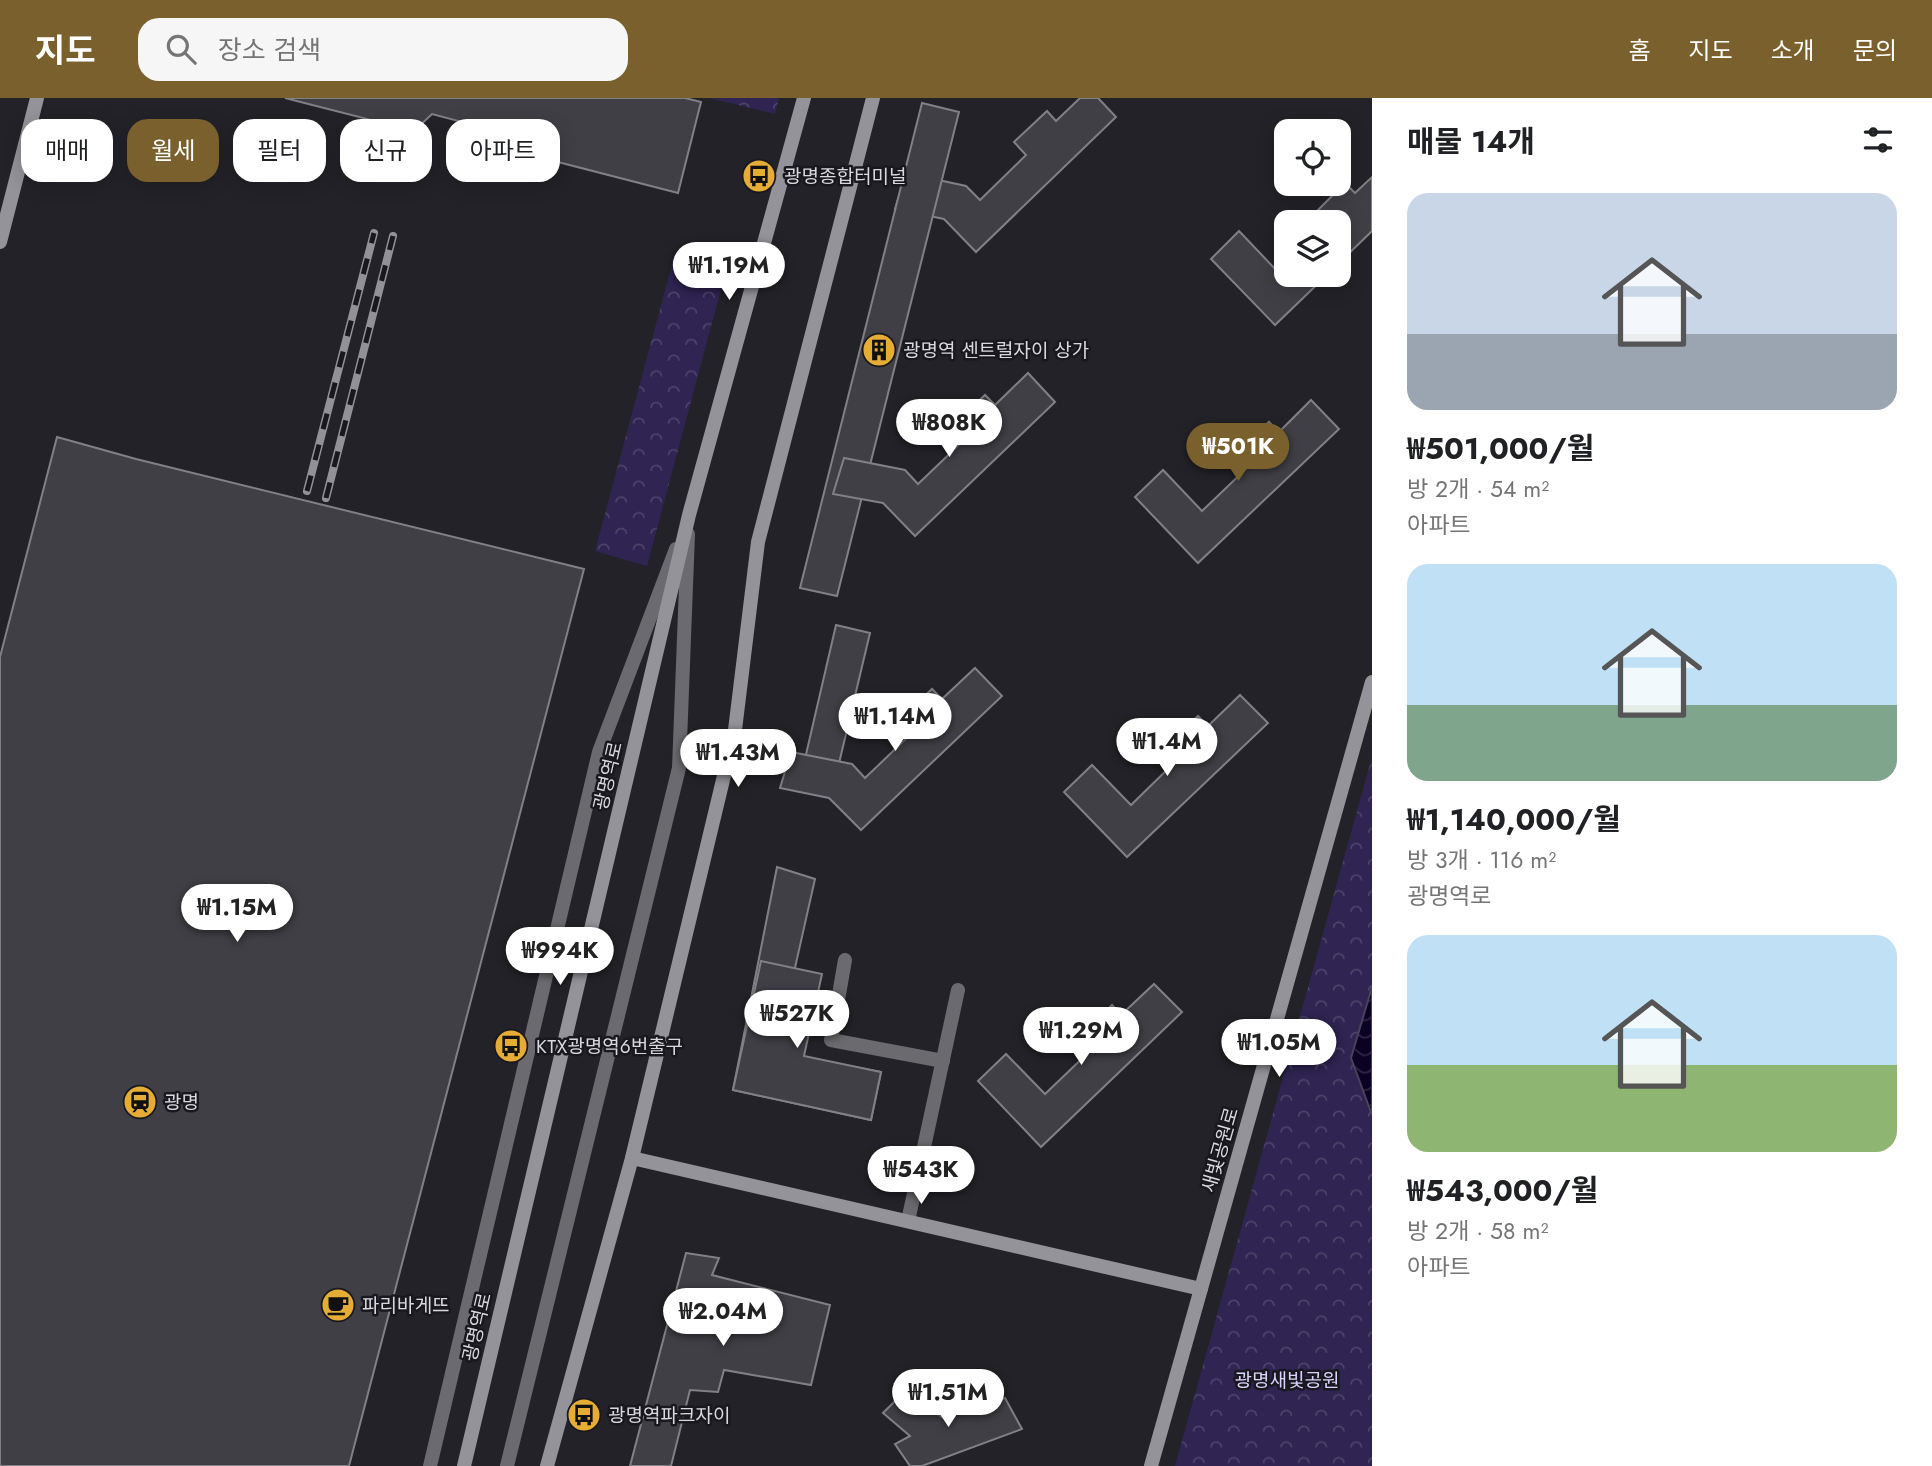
<!DOCTYPE html>
<html lang="ko">
<meta charset="utf-8">
<style>
:root{--surface:#fff;--page:#f6f6f6;--text:#202124;--muted:#757577;--accent:#79602c}
body{margin:0;font-family:Jost,"Noto Sans KR",sans-serif;background:var(--page);color:var(--text);height:100vh;display:flex;flex-direction:column;font-size:26px;white-space:nowrap}
*{box-sizing:border-box;margin:0}
p{font-size:23px;color:var(--muted)}
.icon{flex:none;width:38px;height:38px;fill:none;stroke:currentColor;stroke-width:2;stroke-linecap:round;stroke-linejoin:round}
.map{position:relative;flex:1;overflow:hidden}
.side{display:flex;flex-direction:column;background:var(--surface);width:560px}
.side>*{flex:none}
.guide{position:absolute;left:21px;top:21px;width:665px;height:63px;display:flex;gap:14px}
.fabs{position:absolute;left:1274px;top:21px;display:grid;gap:14px}
.fabs a{display:grid;place-items:center;width:77px;height:77px;border-radius:14px;background:var(--surface);box-shadow:0 4px 18px #0003;font-size:35px}
.price{position:absolute;translate:-50% -60px;padding:0 16px;border-radius:24px;background:#fff;color:#222;font-size:23px;line-height:46px;filter:drop-shadow(0 2px 4px #0008)}
.price::after{content:'';position:absolute;left:50%;top:42px;width:21px;height:16px;margin-left:-10px;background:inherit;clip-path:polygon(0 0,100% 0,50% 100%)}
.price.current{background:var(--accent);color:#fff}
ul{padding:0;list-style:none}
li{display:grid;align-content:center;gap:14px;height:371px;padding:0 35px}
li span{display:grid;place-items:center;height:217px;border-radius:21px;color:#555}
li>.icon{margin-inline-start:auto}
span .icon{width:126px;height:126px;fill:#fffc;stroke-width:1}
li b{font-size:30px}
h2{display:flex;justify-content:space-between;align-items:center;height:84px;padding:0 35px;font-size:30px}
.pill{padding:0 24px;border-radius:21px;background:var(--surface);box-shadow:0 4px 18px #0003;font-size:24px;line-height:63px}
.pill.current{background:var(--accent);color:#fff}
header{display:flex;align-items:center;gap:42px;box-sizing:border-box;height:98px;padding:0 35px;background:var(--accent);color:#fff}
header strong{font-size:33px}
nav{display:flex;gap:38px;margin-inline-start:auto;font-size:24px}
.search{width:490px;height:63px;background:var(--page);display:flex;align-items:center;gap:18px;box-sizing:border-box;padding:0 24px;border-radius:21px;color:var(--muted);font-size:26px}
main{display:flex;flex:1;min-height:0}
.map>svg:first-child{display:block}
.forest{fill:url(#forest-crowns)}
.water{fill:url(#water-waves);stroke:#49425b;stroke-width:2}
.building{fill:#403f46;stroke:#818087;stroke-width:2}
.lines{fill:none;stroke-linecap:round;stroke-linejoin:round}
.lane{stroke:#6b6a6e;stroke-width:14}
.secondary{stroke:#949399;stroke-width:14}
.rail-casing{stroke:#929196;stroke-width:8}
.rail{stroke:#19181e;stroke-width:5;stroke-dasharray:16;stroke-linecap:butt}
.labels{text-anchor:middle;dominant-baseline:central;stroke-width:5;stroke-linejoin:round;paint-order:stroke}
.poi-label{font-size:19px;fill:#d9d9dd;stroke:#19181e;text-anchor:start}
.street-label{font-size:19px;fill:#d9d9dd;stroke:#19181e}
.park-label{font-size:19px;fill:#d9d2fd;stroke:#19181e}
</style>
<header>
<strong>지도</strong>
<div class="search"><svg class="icon" aria-label="search" viewBox="0 0 24 24"><circle cx="10" cy="10" r="6"/><path d="M15 15l6 6"/></svg>장소 검색</div>
<nav><a>홈</a><a>지도</a><a>소개</a><a>문의</a></nav>
</header>
<main>
<div class="map">
<svg width="1372" height="1368" viewBox="0 0 1372 1368">
<defs>
<pattern id="forest-crowns" width="20" height="18" patternUnits="userSpaceOnUse" patternTransform="scale(1.75)"><rect width="20" height="18" fill="#2f2452"/><path d="M2 6a3 3 0 1 1 6 0M12 15a3 3 0 1 1 6 0" fill="none" stroke="#4d436a"/></pattern>
<pattern id="water-waves" width="16" height="10" patternUnits="userSpaceOnUse" patternTransform="scale(1.75)"><rect width="16" height="10" fill="#0b0123"/><path d="M0 5q4-4 8 0t8 0" fill="none" stroke="#2e2542"/></pattern>
</defs>
<rect width="100%" height="100%" fill="#232228"/>
<!-- forest -->
<g class="forest">
<polygon points="709,0 779,0 775,16"/>
<polygon points="675,155 727,169 647,468 595,453"/>
<polygon points="1372,659 1372,1368 1175,1368"/>
</g>
<!-- water -->
<polygon class="water" points="1372,889 1372,1017 1351,960"/>
<!-- building -->
<g class="building">
<polygon points="285,0 685,0 701,4 678,95 492,47 489,31 432,16 414,33"/>
<polygon points="1080,0 1098,0 1116,19 976,154 944,121 895,111 906,75 966,88 980,102 1026,57 1014,44 1047,13 1056,23"/>
<polygon points="922,5 959,14 837,498 800,490"/>
<polygon points="1372,79 1372,133 1339,165 1339,124 1320,124 1313,117 1345,85 1355,95"/>
<polygon points="1239,133 1278,174 1286,166 1286,177 1327,177 1275,227 1211,161"/>
<polygon points="1028,275 1055,304 915,438 883,405 833,396 844,360 905,372 918,386 965,341 952,328 985,297 995,307"/>
<polygon points="1311,302 1339,331 1198,465 1135,399 1163,372 1202,413 1249,368 1236,355 1269,324 1279,334"/>
<polygon points="57,339 136,361 584,471 349,1368 0,1368 0,559"/>
<polygon points="836,527 870,535 831,699 798,691"/>
<polygon points="975,570 1002,598 861,732 829,700 780,690 791,654 852,666 865,680 912,635 899,622 932,591 942,601"/>
<polygon points="1240,597 1268,625 1127,759 1064,694 1092,667 1131,707 1177,662 1165,650 1198,618 1208,628"/>
<polygon points="777,769 815,781 776,954 881,974 871,1022 733,992"/>
<polygon points="761,863 822,876 804,958 881,974 871,1022 733,992"/>
<polygon points="1154,886 1182,914 1041,1049 978,983 1006,956 1045,996 1091,952 1079,939 1112,907 1121,917"/>
<polygon points="686,1155 719,1160 712,1177 830,1207 811,1287 724,1272 718,1294 690,1292 671,1368 630,1368"/>
<polygon points="905,1293 943,1320 1005,1300 1022,1331 922,1368 910,1368 895,1346 910,1338 883,1315"/>
</g>
<g class="lines">
<!-- lane -->
<g class="lane">
<polyline points="845,862 831,942 943,963"/>
<polyline points="908,1123 958,892"/>
<polyline points="430,1368 599,654 676,451"/>
<polyline points="507,1368 679,670 688,436"/>
</g>
<!-- secondary -->
<g class="secondary">
<polyline points="0,144 37,0"/>
<polyline points="632,1060 1201,1191"/>
<polyline points="464,1368 689,417 804,0"/>
<polyline points="547,1368 632,1060 735,632 758,444 873,0"/>
<polyline points="1151,1368 1372,584"/>
</g>
<defs>
<g id="rail">
<polyline points="307,393 374,135"/>
<polyline points="326,400 393,138"/>
</g>
</defs>
<!-- rail casing -->
<use href="#rail" class="rail-casing"/>
<!-- rail -->
<use href="#rail" class="rail"/>
</g>
<!-- icons -->
<defs>
<symbol id="bus-disc" viewBox="-11 -11 22 22"><circle r="9.5" fill="#e5ad35" stroke="#19181e"/><path d="M-5-6H5V4H4V6H2V4H-2V6H-4V4H-5ZM-3.5-4V0h7V-4ZM-3.5 1.2v1.5H-2V1.2ZM2 1.2v1.5H3.5V1.2Z" fill="#111"/></symbol>
<symbol id="building-disc" viewBox="-11 -11 22 22"><circle r="9.5" fill="#e5ad35" stroke="#19181e"/><path d="M-4-6H4V6H1V3H-1V6H-4ZM-2.5-4.3h1.7v1.8h-1.7ZM.8-4.3h1.7v1.8H.8ZM-2.5-1h1.7V.8h-1.7ZM.8-1h1.7V.8H.8Z" fill="#111"/></symbol>
<symbol id="station-disc" viewBox="-11 -11 22 22"><circle r="9.5" fill="#e5ad35" stroke="#19181e"/><path d="M-3-6H3Q5-6 5-4V2Q5 4 3 4L4.5 6H3L1.5 4h-3L-3 6H-4.5L-3 4Q-5 4-5 2V-4Q-5-6-3-6ZM-3.5-4v3h7v-3ZM-3.5 1v1.5H-2V1ZM2 1v1.5H3.5V1Z" fill="#111"/></symbol>
<symbol id="cafe-disc" viewBox="-11 -11 22 22"><circle r="9.5" fill="#e5ad35" stroke="#19181e"/><path d="M-5.5-4.5H6V0H3Q3 3.5 0 3.5H-2.5Q-5.5 3.5-5.5 0ZM3-3.2v2h1.7v-2ZM-6 4.5H4V6H-6Z" fill="#111"/></symbol>
</defs>
<g fill-rule="evenodd">
<use href="#bus-disc" x="740" y="59" width="38" height="38"/>
<use href="#building-disc" x="860" y="233" width="38" height="38"/>
<use href="#bus-disc" x="492" y="929" width="38" height="38"/>
<use href="#station-disc" x="121" y="985" width="38" height="38"/>
<use href="#cafe-disc" x="319" y="1188" width="38" height="38"/>
<use href="#bus-disc" x="565" y="1298" width="38" height="38"/>
</g>
<g class="labels">
<!-- poi labels -->
<g class="poi-label">
<text x="784" y="78">광명종합터미널</text>
<text x="903" y="252">광명역 센트럴자이 상가</text>
<text x="536" y="948">KTX광명역6번출구</text>
<text x="164" y="1004">광명</text>
<text x="362" y="1207">파리바게뜨</text>
<text x="608" y="1317">광명역파크자이</text>
</g>
<!-- street labels -->
<g class="street-label">
<text transform="translate(608 678) rotate(-77)">광명역로</text>
<text transform="translate(1220 1052) rotate(-74)">새빛공원로</text>
<text transform="translate(477 1229) rotate(-77)">광명역로</text>
</g>
<!-- park labels -->
<g class="park-label">
<text x="1287" y="1282">광명새빛공원</text>
</g>
</g>
</svg>
<div class="fabs">
<a><svg class="icon" aria-label="locate" viewBox="0 0 24 24"><circle cx="12" cy="12" r="6"/><path d="M12 2v4M12 18v4M2 12h4M18 12h4"/></svg></a>
<a><svg class="icon" aria-label="layers" viewBox="0 0 24 24"><path d="M12 4l9 5-9 5-9-5zM3 14l9 5 9-5"/></svg></a>
</div>
<b class="price" style="left:729px;top:204px">₩1.19M</b>
<b class="price" style="left:949px;top:361px">₩808K</b>
<b class="price current" style="left:1238px;top:385px">₩501K</b>
<b class="price" style="left:895px;top:655px">₩1.14M</b>
<b class="price" style="left:1167px;top:680px">₩1.4M</b>
<b class="price" style="left:738px;top:691px">₩1.43M</b>
<b class="price" style="left:237px;top:846px">₩1.15M</b>
<b class="price" style="left:560px;top:889px">₩994K</b>
<b class="price" style="left:797px;top:952px">₩527K</b>
<b class="price" style="left:1081px;top:969px">₩1.29M</b>
<b class="price" style="left:1279px;top:981px">₩1.05M</b>
<b class="price" style="left:921px;top:1108px">₩543K</b>
<b class="price" style="left:723px;top:1250px">₩2.04M</b>
<b class="price" style="left:948px;top:1331px">₩1.51M</b>
<div class="guide">
<a class="pill">매매</a>
<a class="pill current">월세</a>
<a class="pill">필터</a>
<a class="pill">신규</a>
<a class="pill">아파트</a>
</div>
</div>
<section class="side">
<h2>매물 14개<svg class="icon" aria-label="filters" viewBox="0 0 24 24"><path d="M4 7h16M4 17h16"/><circle cx="9" cy="7" r="2"/><circle cx="15" cy="17" r="2"/></svg></h2>
<ul>
<li><span style="background:linear-gradient(#c9d6e8 65%,#9aa5b1 0)"><svg class="icon" aria-label="home" viewBox="0 0 24 24"><path d="M3 11l9-7 9 7M6 9v11h12V9"/></svg></span><div><b>₩501,000/월</b><p>방 2개 · 54 m²</p><p>아파트</p></div></li>
<li><span style="background:linear-gradient(#bfe0f5 65%,#7fa58c 0)"><svg class="icon" aria-label="home" viewBox="0 0 24 24"><path d="M3 11l9-7 9 7M6 9v11h12V9"/></svg></span><div><b>₩1,140,000/월</b><p>방 3개 · 116 m²</p><p>광명역로</p></div></li>
<li><span style="background:linear-gradient(#bfe0f5 60%,#8fb573 0)"><svg class="icon" aria-label="home" viewBox="0 0 24 24"><path d="M3 11l9-7 9 7M6 9v11h12V9"/></svg></span><div><b>₩543,000/월</b><p>방 2개 · 58 m²</p><p>아파트</p></div></li>
</ul>
</section>
</main>
